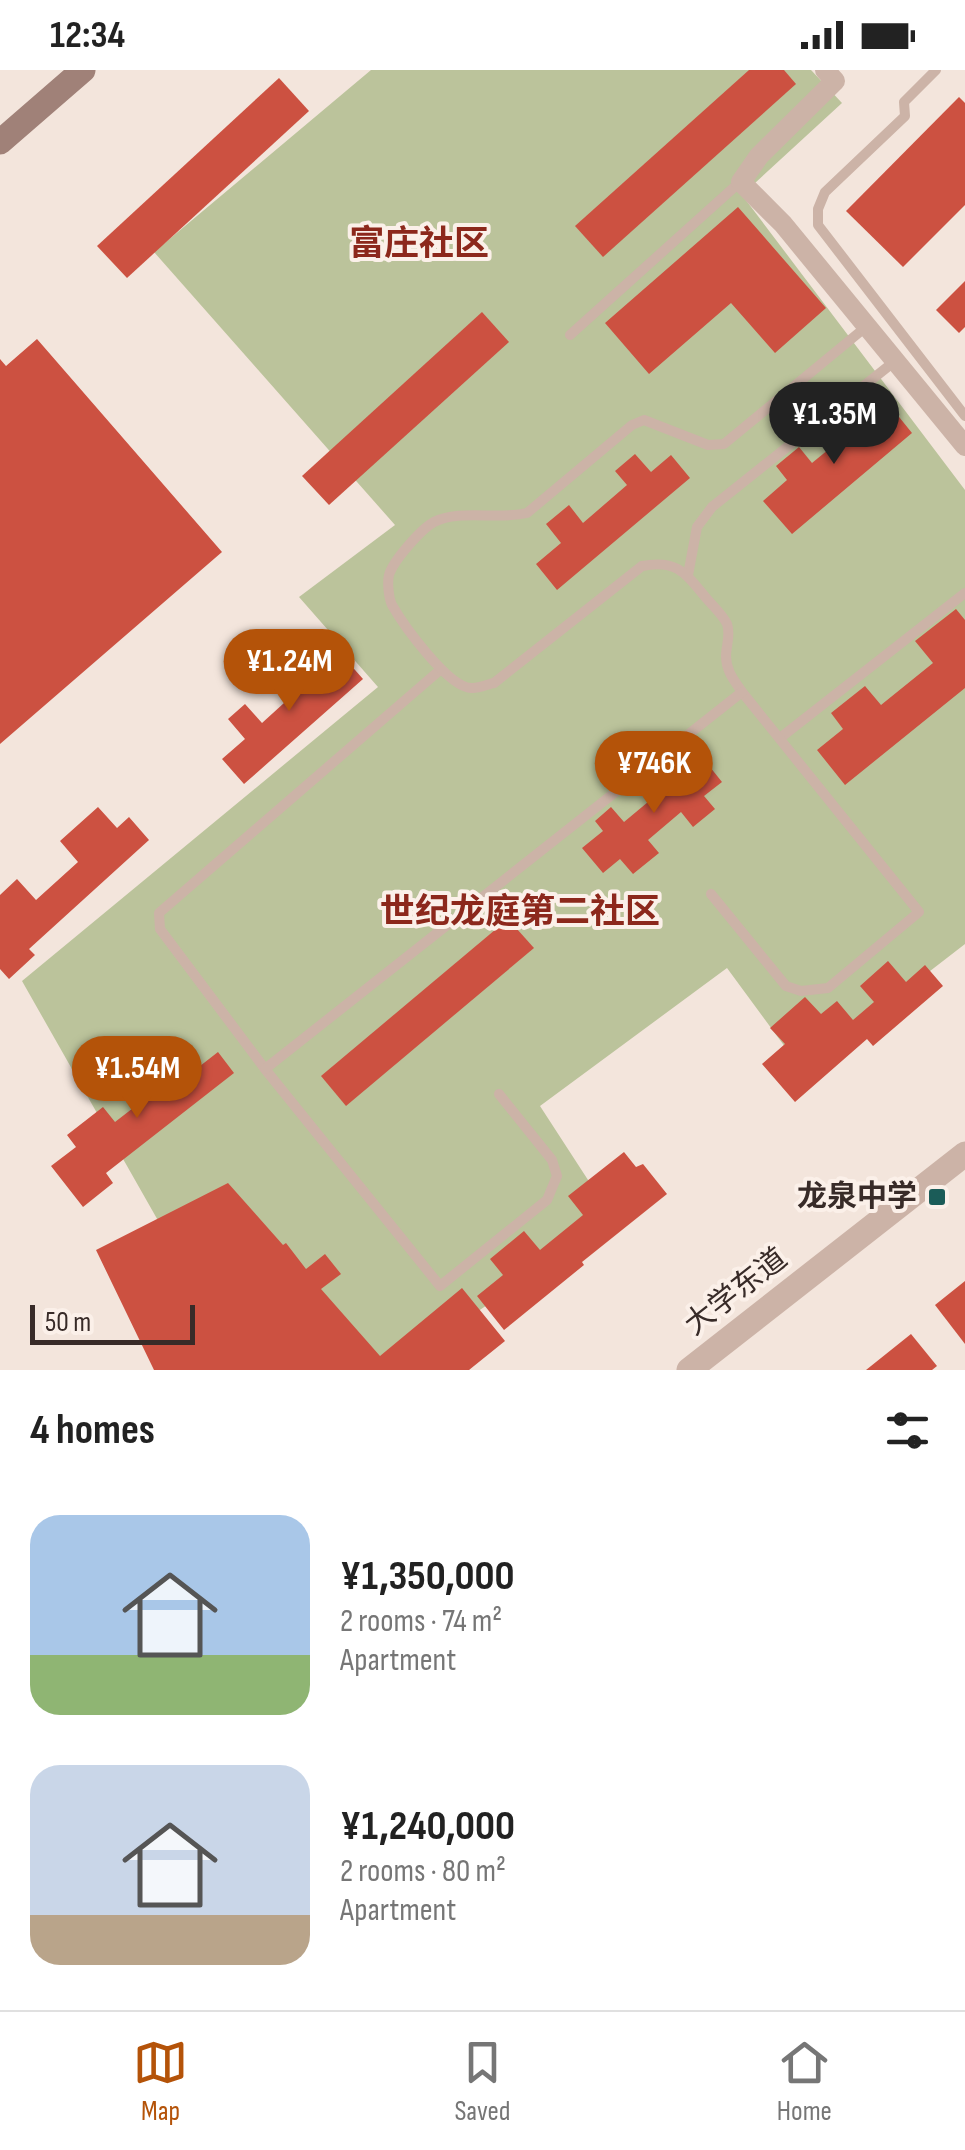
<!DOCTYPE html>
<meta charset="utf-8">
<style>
:root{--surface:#fff;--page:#f2f2f2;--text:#222;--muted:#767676;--line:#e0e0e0;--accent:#b45309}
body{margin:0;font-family:"Sofia Sans Condensed","Noto Sans SC",sans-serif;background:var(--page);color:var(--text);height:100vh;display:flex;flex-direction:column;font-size:38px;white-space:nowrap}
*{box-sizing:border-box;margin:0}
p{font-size:32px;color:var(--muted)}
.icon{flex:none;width:55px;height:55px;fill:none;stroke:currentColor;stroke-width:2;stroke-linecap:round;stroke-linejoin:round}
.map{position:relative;height:1300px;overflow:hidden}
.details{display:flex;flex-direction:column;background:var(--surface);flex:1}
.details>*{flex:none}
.scale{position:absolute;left:30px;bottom:25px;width:165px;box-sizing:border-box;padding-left:10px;border:5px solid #382b28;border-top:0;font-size:28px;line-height:35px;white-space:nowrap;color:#382b28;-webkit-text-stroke:8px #fbf0e9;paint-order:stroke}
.price{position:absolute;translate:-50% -85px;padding:0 22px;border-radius:35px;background:var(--accent);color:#fff;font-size:32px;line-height:65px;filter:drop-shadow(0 2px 5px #0008)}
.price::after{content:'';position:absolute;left:50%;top:60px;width:30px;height:22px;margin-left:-15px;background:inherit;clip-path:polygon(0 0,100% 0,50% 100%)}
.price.on{background:#222;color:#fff}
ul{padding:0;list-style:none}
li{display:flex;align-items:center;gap:30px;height:250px;padding:0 30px}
li span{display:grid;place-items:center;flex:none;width:280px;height:200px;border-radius:30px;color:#555}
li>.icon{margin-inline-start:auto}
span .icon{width:120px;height:120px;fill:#fffc;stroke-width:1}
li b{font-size:42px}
h2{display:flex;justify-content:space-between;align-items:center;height:120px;padding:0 30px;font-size:42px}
.status{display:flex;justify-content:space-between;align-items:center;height:70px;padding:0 50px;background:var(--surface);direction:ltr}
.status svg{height:28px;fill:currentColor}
.tab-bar{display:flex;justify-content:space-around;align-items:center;height:140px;border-top:2px solid var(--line);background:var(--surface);font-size:28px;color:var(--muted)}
.tab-bar a{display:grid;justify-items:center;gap:5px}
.tab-bar .on{color:var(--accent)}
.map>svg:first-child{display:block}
.green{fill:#bbc39b}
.building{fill:#cc5141}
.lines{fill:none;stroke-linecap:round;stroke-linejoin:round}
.service{stroke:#ccb3a7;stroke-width:10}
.minor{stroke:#ccb3a7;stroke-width:20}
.tertiary{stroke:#ccb3a7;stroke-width:25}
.secondary{stroke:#a08178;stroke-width:25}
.poi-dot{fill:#1b5c58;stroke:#fbf0e9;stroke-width:4}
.labels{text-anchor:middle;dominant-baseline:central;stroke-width:8;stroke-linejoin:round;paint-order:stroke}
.poi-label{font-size:30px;font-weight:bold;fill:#382b28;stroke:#fbf0e9;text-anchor:end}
.street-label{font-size:30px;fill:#382b28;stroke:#fbf0e9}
.quarter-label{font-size:35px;font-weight:bold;fill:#8c281c;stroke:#fbf0e9}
</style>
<div class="status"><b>12:34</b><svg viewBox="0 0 49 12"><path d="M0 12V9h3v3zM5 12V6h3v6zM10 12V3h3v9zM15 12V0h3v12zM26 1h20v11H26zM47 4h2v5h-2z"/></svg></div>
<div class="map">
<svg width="965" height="1300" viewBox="0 0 965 1300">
<rect width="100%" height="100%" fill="#f3e5dc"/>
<!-- green -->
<polygon class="green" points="371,0 811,0 842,33 742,125 965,420 965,874 802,1000 727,898 540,1036 614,1150 390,1300 227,1272 22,911 378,617 299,527 395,455 154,182"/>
<!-- building -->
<g class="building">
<polygon points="749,0 784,0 796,14 603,187 575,156"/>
<polygon points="279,8 309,41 127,208 97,176"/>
<polygon points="959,27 965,33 965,135 903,197 846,141"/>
<polygon points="738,137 826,238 775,283 731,233 649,304 605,253"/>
<polygon points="965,211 965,257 959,263 936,240"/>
<polygon points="482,242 509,272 329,435 302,406"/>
<polygon points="37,269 222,482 0,674 0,289 6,296"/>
<polygon points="856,333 873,353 891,337 912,363 792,464 763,431 787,410 776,396 799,377 812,393 851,361 839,347"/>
<polygon points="635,384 651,402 671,385 690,408 557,520 536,494 561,473 546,454 569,435 583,453 627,415 615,401"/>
<polygon points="956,539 965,550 965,618 845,715 817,680 843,659 831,643 865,616 881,635 933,593 915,571"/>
<polygon points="306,581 322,599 340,583 363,609 244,714 222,689 245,669 228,649 245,634 262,653 306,613 290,595"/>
<polygon points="698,682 722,712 704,726 715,739 693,757 681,742 648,770 659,783 633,804 620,789 603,803 582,778 603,761 595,751 611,737 624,752 666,717 655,705 671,691 677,699"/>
<polygon points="98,737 117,758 129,747 149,770 29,879 35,885 9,909 0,899 0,825 17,809 36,830 78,792 60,771"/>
<polygon points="508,849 534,878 346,1036 321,1006"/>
<polygon points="888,891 906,912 925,895 943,916 873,976 867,969 795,1032 762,994 785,974 770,958 805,927 821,944 837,931 853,950 874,932 860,916"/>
<polygon points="182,972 200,996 218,982 234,1003 106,1103 113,1113 83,1137 51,1096 76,1077 67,1065 103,1037 115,1052 159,1018 145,1001"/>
<polygon points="624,1082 636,1097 643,1094 667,1124 582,1192 584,1195 504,1260 477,1226 503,1205 490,1189 524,1161 540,1180 583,1145 568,1126"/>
<polygon points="228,1113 283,1175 286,1173 306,1199 325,1184 341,1204 321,1219 380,1286 462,1218 505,1271 469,1300 154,1300 96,1180"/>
<polygon points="965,1211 965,1274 935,1235"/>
<polygon points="911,1264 937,1296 932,1300 866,1300"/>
</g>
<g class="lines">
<!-- service -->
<g class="service">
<polyline points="936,0 904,32 905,46 825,122 818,139 818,155 965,346"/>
<polyline points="570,265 740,112"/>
<polyline points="688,505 697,457 712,437 895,291"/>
<polyline points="440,600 159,843 160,859 265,999 440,1216 547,1130 557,1106 552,1090 499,1024"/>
<polyline points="780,668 965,523"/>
<path d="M711 824 786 916 801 921 828 918 919 842 742 622C734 610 726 601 726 586 726 576 731 565 727 554 723 545 714 537 707 529 686 504 678 489 642 496L494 613C488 614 478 619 471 618 448 617 404 556 392 535 389 529 387 513 389 505 393 491 421 459 434 452 459 439 498 450 527 443L632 355 644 350 708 375 724 374 867 256"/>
<polyline points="265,999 742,622"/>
</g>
<!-- minor -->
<polyline class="minor" points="825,0 835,11 759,86 741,112 783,154 965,376"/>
<!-- tertiary -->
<polyline class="tertiary" points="689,1300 965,1084"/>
<!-- secondary -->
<polyline class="secondary" points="0,72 83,0"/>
</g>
<!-- markers -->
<rect class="poi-dot" x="927" y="1117" width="20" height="20" rx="5"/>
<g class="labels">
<!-- poi labels -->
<g class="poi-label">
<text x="917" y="1127">龙泉中学</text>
</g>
<!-- street labels -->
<g class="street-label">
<text transform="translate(736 1222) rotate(-38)">大学东道</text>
</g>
<!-- quarter labels -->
<g class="quarter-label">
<text x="419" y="174">富庄社区</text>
<text x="520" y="842">世纪龙庭第二社区</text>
</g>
</g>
</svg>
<div class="scale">50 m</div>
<b class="price on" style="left:834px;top:397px">¥1.35M</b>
<b class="price" style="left:289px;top:644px">¥1.24M</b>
<b class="price" style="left:654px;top:746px">¥746K</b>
<b class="price" style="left:137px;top:1051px">¥1.54M</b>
</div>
<section class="details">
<h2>4 homes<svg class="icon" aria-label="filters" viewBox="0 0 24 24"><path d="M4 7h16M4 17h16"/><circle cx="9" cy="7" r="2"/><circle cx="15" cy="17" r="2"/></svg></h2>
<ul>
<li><span style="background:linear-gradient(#a9c7e8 70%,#8fb573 0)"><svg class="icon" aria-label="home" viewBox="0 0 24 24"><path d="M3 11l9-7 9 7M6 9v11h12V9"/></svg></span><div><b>¥1,350,000</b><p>2 rooms · 74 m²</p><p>Apartment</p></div></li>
<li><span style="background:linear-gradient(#c9d6e8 75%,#b9a48a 0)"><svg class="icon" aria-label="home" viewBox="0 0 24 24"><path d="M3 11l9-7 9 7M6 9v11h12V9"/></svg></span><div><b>¥1,240,000</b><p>2 rooms · 80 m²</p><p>Apartment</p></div></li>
</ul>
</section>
<nav class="tab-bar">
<a class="on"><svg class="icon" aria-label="map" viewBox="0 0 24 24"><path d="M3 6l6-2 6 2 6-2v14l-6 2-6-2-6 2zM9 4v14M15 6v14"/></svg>Map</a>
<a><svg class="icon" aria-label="saved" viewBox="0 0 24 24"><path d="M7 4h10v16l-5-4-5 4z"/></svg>Saved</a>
<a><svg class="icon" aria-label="home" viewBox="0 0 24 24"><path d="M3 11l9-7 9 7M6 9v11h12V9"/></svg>Home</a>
</nav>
